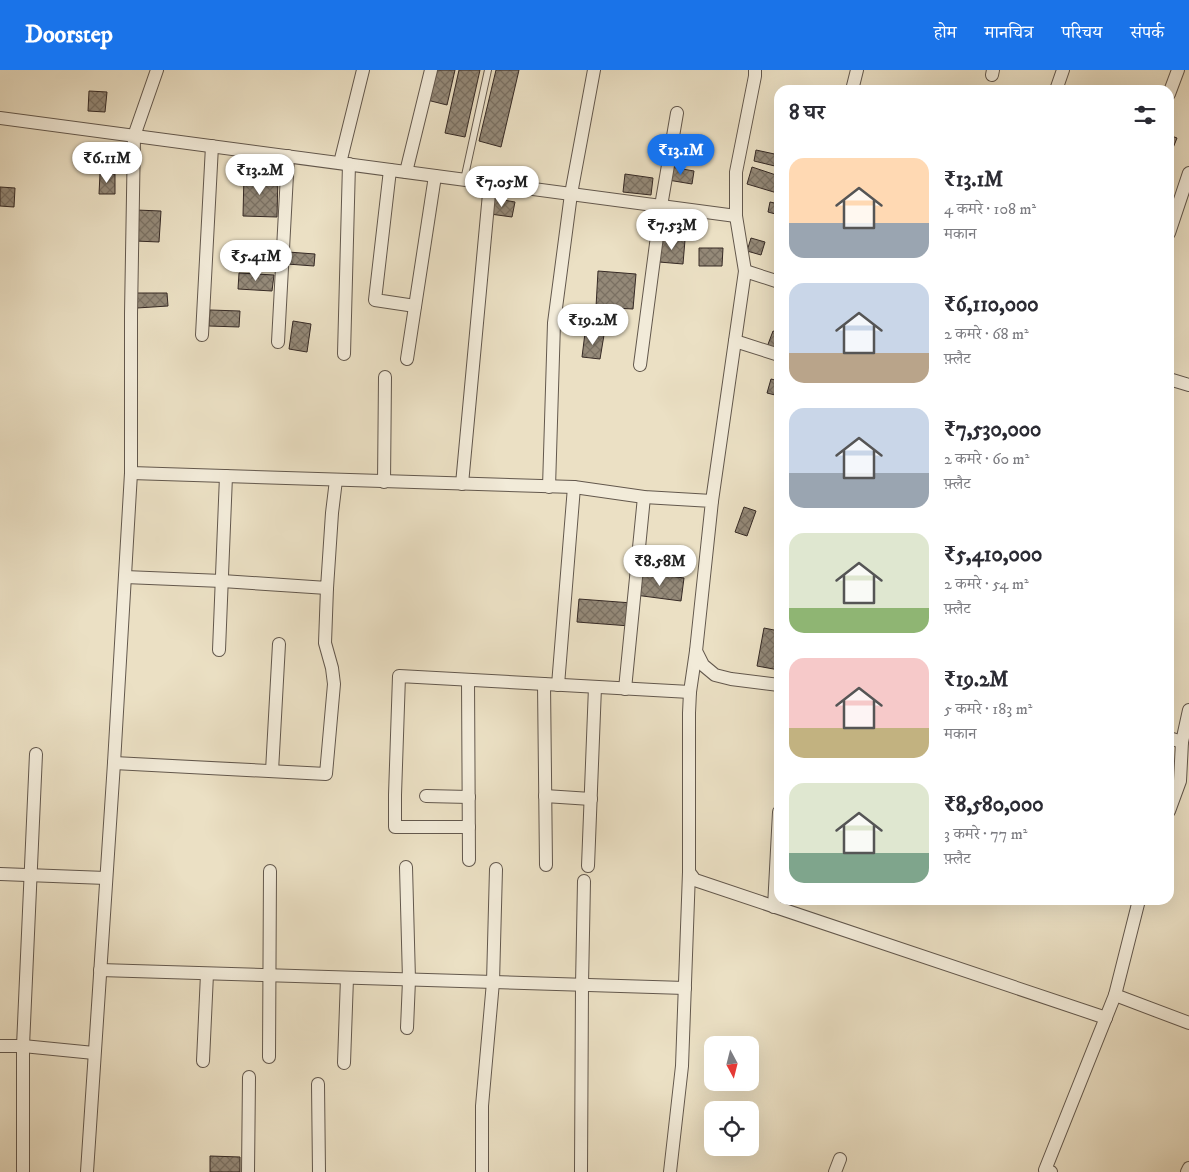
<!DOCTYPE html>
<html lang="hi">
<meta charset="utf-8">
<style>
:root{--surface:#fff;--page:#f2f2f3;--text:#2b2b33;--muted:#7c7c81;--accent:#1a73e8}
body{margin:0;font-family:"IM FELL DW Pica","Noto Serif Devanagari",serif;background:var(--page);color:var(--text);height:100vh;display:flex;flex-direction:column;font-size:19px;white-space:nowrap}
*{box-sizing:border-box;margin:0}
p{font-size:16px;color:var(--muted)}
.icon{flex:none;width:28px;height:28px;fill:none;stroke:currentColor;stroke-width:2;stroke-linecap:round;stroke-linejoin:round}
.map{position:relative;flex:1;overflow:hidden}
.sheet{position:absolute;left:774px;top:15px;width:400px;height:820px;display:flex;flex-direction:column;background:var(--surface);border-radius:15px;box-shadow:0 5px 20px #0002}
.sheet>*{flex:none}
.needle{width:32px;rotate:173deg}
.buttons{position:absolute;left:704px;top:966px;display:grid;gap:10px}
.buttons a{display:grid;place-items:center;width:55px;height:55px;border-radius:10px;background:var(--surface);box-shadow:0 5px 20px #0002;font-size:25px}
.price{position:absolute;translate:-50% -42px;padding:0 11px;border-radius:18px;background:#fff;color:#222;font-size:16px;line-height:32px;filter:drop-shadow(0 1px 2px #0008)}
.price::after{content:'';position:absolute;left:50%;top:30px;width:15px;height:11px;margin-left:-8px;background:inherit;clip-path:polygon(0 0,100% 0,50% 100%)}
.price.selected{background:var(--accent);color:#fff}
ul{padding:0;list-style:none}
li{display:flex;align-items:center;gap:15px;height:125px;padding:0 15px}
li span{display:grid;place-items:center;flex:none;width:140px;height:100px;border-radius:15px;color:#555}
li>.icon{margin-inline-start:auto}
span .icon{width:60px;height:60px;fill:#fffc;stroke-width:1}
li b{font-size:21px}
h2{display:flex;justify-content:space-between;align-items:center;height:60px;padding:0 15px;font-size:21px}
header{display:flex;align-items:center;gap:30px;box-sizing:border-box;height:70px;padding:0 25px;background:var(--accent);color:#fff}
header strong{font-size:24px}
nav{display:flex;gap:28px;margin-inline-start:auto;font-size:18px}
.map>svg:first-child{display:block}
.building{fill:url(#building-cross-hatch);stroke:#362a25}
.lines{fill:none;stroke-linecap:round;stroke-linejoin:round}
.service-casing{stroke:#63584d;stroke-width:8}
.minor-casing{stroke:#63584d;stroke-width:14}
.service{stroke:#f2ebd9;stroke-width:6}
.minor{stroke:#f2ebd9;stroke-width:12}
</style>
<header>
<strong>Doorstep</strong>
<nav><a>होम</a><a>मानचित्र</a><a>परिचय</a><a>संपर्क</a></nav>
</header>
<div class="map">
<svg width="1189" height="1102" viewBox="0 0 1189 1102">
<defs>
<pattern id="building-cross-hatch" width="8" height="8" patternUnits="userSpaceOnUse" patternTransform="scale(1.25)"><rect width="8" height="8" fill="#948978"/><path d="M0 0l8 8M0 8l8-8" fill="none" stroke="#7a7062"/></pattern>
</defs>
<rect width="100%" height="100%" fill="#ebe0c4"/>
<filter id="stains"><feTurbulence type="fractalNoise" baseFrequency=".004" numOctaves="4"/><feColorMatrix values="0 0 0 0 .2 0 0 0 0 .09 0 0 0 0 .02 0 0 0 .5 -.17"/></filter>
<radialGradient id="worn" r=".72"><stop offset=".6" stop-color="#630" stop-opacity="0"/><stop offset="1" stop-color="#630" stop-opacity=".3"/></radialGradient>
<!-- building -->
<g class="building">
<polygon points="434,0 455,0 447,35 427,30"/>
<polygon points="459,0 480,0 465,67 445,63"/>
<polygon points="496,0 519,0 501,77 479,71"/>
<polygon points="89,21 107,22 105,42 88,41"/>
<polygon points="1169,65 1177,68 1173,78 1169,77"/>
<polygon points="756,80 779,85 779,97 754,91"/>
<polygon points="671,97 694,101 692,114 668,110"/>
<polygon points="752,97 779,106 779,116 777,123 747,114"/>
<polygon points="100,104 115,104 115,124 99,124"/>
<polygon points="244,104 278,105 277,147 243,146"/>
<polygon points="625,104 653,108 651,125 623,122"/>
<polygon points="0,117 15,118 14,137 0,136"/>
<polygon points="492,128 515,132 512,147 490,144"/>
<polygon points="770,132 779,134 779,145 768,142"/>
<polygon points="136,140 161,141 159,172 135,171"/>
<polygon points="661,168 685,170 683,194 659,192"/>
<polygon points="751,168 765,172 761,185 747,181"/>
<polygon points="699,178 723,178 722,196 699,196"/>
<polygon points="288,182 315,184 314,196 287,194"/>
<polygon points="598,201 636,204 633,239 596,237"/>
<polygon points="239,203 274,205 272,221 238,219"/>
<polygon points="137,223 167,223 168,236 137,238"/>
<polygon points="210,240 240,241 239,257 209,256"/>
<polygon points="293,251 311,254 307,282 289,279"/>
<polygon points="773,261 779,263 779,281 767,277"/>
<polygon points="585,263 604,265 600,289 582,287"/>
<polygon points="771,309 779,311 779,326 767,323"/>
<polygon points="744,437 756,441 747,466 735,462"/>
<polygon points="639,502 684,508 681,531 635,525"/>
<polygon points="579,529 632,533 630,556 577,552"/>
<polygon points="764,558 779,561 779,600 757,596"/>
<polygon points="210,1086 240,1087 240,1102 210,1102"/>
</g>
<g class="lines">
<defs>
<polyline id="service" points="464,110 488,0"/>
<g id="minor">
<polyline points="992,5 993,0"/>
<polyline points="852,20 857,0"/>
<polyline points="1056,20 1063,0"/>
<polyline points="1169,24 1178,0"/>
<polyline points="0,48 736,146"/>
<polyline points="340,93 363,0"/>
<polyline points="390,100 375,230 415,236"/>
<polyline points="406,102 431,0"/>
<polyline points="1169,163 1189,103"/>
<polyline points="745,201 779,212"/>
<polyline points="202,265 212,76"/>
<polyline points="735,271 779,285"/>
<polyline points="278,272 288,86"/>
<polyline points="344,284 349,94"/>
<polyline points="407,289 435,106"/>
<polyline points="640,295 661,136 677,43"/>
<polyline points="1169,309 1189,315"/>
<polyline points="131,403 574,417 644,427 712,431 696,581 703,595 715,605 731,609 779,615"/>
<polyline points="384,412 385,307"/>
<polyline points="462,414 490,113"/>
<polyline points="549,417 554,253 571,124 594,0"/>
<polyline points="712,431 745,201 736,146 736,102 755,6 755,0"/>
<polyline points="125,507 222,511 327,518 332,443 336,410"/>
<polyline points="219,580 226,406"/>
<polyline points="696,581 690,622 689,643 689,802 695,810 1106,948"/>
<polyline points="468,610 469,790"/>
<polyline points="544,614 546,795"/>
<polyline points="558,615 574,417"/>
<polyline points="625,619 644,427"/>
<polyline points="1169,668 1182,672"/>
<polyline points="114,693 326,704 334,614 332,598 325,573 327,518"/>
<polyline points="272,701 279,574"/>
<polyline points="426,726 469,727"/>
<polyline points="545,726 591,729"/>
<polyline points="1169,741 1180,711 1182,672 1189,640"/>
<polyline points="469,757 395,757 395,725 399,606 690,622"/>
<polyline points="588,796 595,617"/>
<polyline points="406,797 409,910 407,958"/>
<polyline points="0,804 106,808"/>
<polyline points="774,837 779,742"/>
<polyline points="100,900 685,918"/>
<polyline points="1115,925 1139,830"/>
<polyline points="0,976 23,976 94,983"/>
<polyline points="269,987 270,801"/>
<polyline points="203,991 207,904"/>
<polyline points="344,993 347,908"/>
<polyline points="318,1014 319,1102"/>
<polyline points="23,1102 23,976 36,684"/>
<polyline points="87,1102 114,693 131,403 131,244 134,66 157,0"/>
<polyline points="248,1102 249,1007"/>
<polyline points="482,1102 482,1036 493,912 496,799"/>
<polyline points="581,1102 582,915 584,811"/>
<polyline points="670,1102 682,996 689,802"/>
<polyline points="835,1102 840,1089"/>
<polyline points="1051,1102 1045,1100 1115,925 1189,953"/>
<polyline points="1187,1102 1189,1098"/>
</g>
</defs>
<!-- service casing -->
<use href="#service" class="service-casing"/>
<!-- minor casing -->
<use href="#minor" class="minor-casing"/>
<!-- service -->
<use href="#service" class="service"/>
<!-- minor -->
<use href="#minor" class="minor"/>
</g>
<rect width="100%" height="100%" filter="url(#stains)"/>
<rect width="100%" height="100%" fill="url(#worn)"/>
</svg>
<div class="buttons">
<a><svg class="needle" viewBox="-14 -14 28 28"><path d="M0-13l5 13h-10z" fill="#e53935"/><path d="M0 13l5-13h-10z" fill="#7c7c81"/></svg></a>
<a><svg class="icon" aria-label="locate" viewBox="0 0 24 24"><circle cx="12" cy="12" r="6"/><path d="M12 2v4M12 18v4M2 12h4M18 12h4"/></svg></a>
</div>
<b class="price selected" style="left:681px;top:106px">₹13.1M</b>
<b class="price" style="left:107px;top:114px">₹6.11M</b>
<b class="price" style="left:260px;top:126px">₹13.2M</b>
<b class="price" style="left:502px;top:138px">₹7.05M</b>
<b class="price" style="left:672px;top:181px">₹7.53M</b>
<b class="price" style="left:256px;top:212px">₹5.41M</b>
<b class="price" style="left:593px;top:276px">₹19.2M</b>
<b class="price" style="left:660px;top:517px">₹8.58M</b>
<section class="sheet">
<h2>8 घर<svg class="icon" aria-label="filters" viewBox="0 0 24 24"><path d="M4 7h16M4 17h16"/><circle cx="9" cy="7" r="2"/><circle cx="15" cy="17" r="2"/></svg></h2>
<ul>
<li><span style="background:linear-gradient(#ffd9b3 65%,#9aa5b1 0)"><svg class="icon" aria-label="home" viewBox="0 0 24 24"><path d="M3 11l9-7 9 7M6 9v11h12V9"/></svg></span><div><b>₹13.1M</b><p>4 कमरे · 108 m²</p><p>मकान</p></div></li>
<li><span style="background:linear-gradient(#c9d6e8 70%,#b9a48a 0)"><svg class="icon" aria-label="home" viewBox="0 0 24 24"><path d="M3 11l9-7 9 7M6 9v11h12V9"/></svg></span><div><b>₹6,110,000</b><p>2 कमरे · 68 m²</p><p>फ़्लैट</p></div></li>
<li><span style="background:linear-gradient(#c9d6e8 65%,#9aa5b1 0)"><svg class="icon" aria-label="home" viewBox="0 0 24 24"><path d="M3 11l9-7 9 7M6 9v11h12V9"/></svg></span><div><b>₹7,530,000</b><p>2 कमरे · 60 m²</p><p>फ़्लैट</p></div></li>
<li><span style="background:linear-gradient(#dfe7d0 75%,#8fb573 0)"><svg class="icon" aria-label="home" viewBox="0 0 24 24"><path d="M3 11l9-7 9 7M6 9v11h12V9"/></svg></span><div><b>₹5,410,000</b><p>2 कमरे · 54 m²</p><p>फ़्लैट</p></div></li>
<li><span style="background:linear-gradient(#f6c9c9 70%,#c2b280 0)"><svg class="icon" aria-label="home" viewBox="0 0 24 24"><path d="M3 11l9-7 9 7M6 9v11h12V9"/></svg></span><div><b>₹19.2M</b><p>5 कमरे · 183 m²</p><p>मकान</p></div></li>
<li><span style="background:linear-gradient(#dfe7d0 70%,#7fa58c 0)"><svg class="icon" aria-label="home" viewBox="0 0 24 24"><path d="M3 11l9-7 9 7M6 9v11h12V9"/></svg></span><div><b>₹8,580,000</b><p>3 कमरे · 77 m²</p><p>फ़्लैट</p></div></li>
</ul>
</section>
</div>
